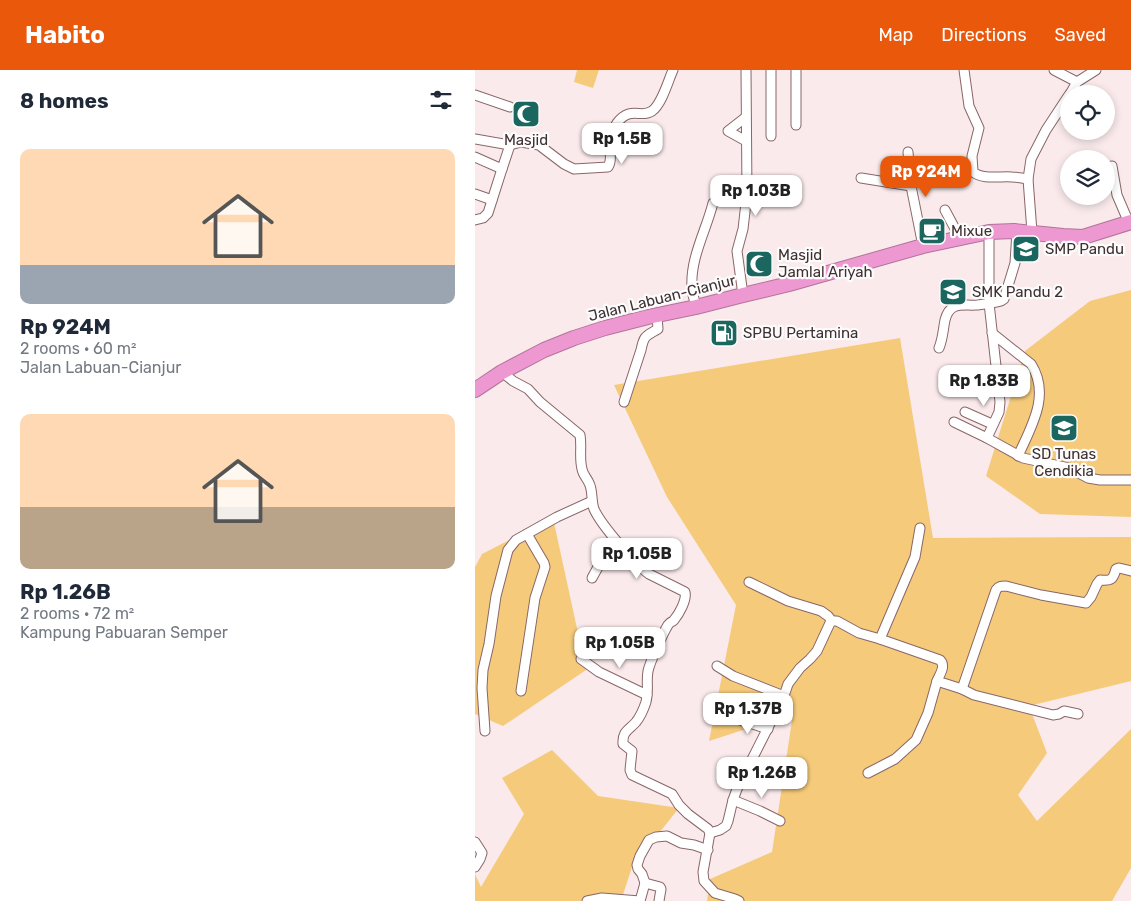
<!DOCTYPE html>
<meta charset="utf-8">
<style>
:root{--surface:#fff;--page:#f2f2f3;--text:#1f2937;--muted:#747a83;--accent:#ea580c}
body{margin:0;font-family:Rubik,sans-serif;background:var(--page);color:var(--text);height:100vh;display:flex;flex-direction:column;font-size:19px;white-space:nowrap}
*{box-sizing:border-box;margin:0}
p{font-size:16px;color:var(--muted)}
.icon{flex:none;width:28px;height:28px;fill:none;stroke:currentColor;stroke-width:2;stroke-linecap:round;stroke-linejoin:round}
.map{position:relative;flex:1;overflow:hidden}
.side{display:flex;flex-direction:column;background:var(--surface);width:475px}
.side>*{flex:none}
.tools{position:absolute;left:585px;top:15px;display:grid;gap:10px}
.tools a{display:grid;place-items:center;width:55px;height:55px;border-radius:50%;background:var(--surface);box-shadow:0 2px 8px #0003;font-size:25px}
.price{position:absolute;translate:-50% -42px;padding:0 11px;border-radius:10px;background:#fff;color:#222;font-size:16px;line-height:32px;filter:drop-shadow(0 1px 2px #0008)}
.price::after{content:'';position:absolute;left:50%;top:30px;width:15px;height:11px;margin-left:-8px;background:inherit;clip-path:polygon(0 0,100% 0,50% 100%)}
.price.on{background:var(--accent);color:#fff}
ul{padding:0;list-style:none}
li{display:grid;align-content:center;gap:10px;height:265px;padding:0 20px}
li span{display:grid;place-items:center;height:155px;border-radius:10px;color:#555}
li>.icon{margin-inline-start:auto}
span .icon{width:90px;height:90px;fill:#fffc;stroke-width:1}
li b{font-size:21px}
h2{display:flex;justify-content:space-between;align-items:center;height:60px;padding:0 20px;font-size:21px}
header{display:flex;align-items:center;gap:30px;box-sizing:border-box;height:70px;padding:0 25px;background:var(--accent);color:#fff}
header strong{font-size:24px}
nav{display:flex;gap:28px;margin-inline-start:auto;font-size:18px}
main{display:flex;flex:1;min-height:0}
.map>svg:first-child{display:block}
.grass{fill:#f5ca7a}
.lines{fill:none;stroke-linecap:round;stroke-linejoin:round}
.minor-casing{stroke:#896668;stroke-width:11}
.highway-casing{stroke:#b1749a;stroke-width:16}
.minor{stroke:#fff;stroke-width:9}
.highway{stroke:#ee98d2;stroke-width:14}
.labels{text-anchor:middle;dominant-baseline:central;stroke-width:4.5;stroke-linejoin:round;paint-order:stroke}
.poi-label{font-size:15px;fill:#403031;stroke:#fcfcfc;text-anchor:start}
.street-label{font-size:15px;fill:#403031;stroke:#fcfcfc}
</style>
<header>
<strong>Habito</strong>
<nav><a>Map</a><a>Directions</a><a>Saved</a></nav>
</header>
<main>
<section class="side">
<h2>8 homes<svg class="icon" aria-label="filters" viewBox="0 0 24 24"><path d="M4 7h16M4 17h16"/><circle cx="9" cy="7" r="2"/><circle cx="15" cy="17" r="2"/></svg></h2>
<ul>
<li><span style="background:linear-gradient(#ffd9b3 75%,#9aa5b1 0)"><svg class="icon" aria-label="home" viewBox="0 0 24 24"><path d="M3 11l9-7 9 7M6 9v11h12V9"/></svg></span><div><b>Rp 924M</b><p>2 rooms · 60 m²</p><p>Jalan Labuan-Cianjur</p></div></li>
<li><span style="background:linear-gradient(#ffd9b3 60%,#b9a48a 0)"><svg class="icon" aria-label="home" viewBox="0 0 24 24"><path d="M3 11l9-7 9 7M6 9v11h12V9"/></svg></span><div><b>Rp 1.26B</b><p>2 rooms · 72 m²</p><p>Kampung Pabuaran Semper</p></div></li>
</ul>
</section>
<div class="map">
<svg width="656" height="831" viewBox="0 0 656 831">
<rect width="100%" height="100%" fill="#faeaeb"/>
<!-- grass -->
<g class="grass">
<polygon points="102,0 124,0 118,18 99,12"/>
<polygon points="656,220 656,447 565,444 511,406 550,281 615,231"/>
<polygon points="425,268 458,468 656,467 656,611 554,636 572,683 543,725 562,751 656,659 656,798 637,831 232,831 235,809 297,782 318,644 234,671 261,535 192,427 139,315"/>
<polygon points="78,448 111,600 28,656 0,644 0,497 7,484"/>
<polygon points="77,680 123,726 204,738 157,797 146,831 0,831 0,804 6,817 49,744 27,708"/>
</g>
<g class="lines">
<defs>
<g id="minor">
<path d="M489 0 494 36 504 58 497 86 498 102C508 110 525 106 537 107 542 107 548 108 553 109"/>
<polyline points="579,0 602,12"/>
<polyline points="595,24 602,12 621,0"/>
<polyline points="0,25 35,37"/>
<polyline points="321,55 321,0"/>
<polyline points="296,66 296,0"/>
<polyline points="0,69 35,75 27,99 13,143 8,148 0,150"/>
<polyline points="271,71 253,61 271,47"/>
<path d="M35 75 46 72 64 75 89 94 99 99 133 97C137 91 135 86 135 79 135 70 137 60 142 53 156 35 166 49 177 41 187 34 193 11 198 0"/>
<polyline points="433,82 436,116 448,176"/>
<polyline points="0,87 27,99"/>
<polyline points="637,96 642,125 654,153"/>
<polyline points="386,108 436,116"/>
<polyline points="0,124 17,130"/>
<polyline points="470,140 485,168"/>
<polyline points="557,162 553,109 556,89 571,60 594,25"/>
<polyline points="268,225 262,181 268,159 272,124 271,0"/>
<path d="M221 237C220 231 217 224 217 218 215 188 231 161 238 133"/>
<path d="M517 263 556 294C576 325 556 357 543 386"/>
<path d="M464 278C468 268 468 260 470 250 475 231 487 236 502 235 510 234 519 233 526 231L529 229 540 193 542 161"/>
<path d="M27 302 38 311 53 319 65 332 105 365C107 376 104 388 107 399 108 405 112 408 114 413 118 420 116 431 119 439 126 455 160 494 174 504L210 522C212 530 204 544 199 550 195 554 197 550 193 555 188 563 175 592 173 601 171 612 174 620 171 632 169 638 165 647 161 652 154 660 147 661 148 674L157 681 155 700 157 705 197 724 204 735 213 744 233 759 235 763 228 802 229 811 240 823 260 829 264 831"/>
<path d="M149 332 166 280C169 265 171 266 183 259L182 246"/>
<polyline points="490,342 517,354"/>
<polyline points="479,352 512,368 548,388 594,398 613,408 625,410 656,410"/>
<polyline points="512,368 524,342 525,332 514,233 514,162"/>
<polyline points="117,508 123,497 149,479"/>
<polyline points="274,512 313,531 346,541 353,546 357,551"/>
<path d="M405 569 465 590C471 596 465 604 462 611L487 619 499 625 578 645 584 644 589 641 603 644"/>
<polyline points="106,589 124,602 172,625"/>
<polyline points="242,596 258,606 309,626"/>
<path d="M487 619 521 520C524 516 526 516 531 516L566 525 611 533 616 527 622 514 625 510C636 511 638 510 641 499L644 498 656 501"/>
<polyline points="46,621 60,528 70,497 69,493 52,464"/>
<polyline points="259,648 293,659"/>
<polyline points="10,661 7,618 8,600 14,574 21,526 33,480 41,470 82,447 117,431"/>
<polyline points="393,703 420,689 441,670 453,643 462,611"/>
<polyline points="258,730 285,741 305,751"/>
<polyline points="235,763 245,760 251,756 253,751 258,730 262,719 309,626 313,614 325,598 335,589 342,581 355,553 357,551 362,551 384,563 405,569 440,487 445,458"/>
<polyline points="0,772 7,783 5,789 0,797"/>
<polyline points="170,813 185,817 186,819 184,831"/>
<polyline points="112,831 127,828 165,831 170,813 167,804 163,799 162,795 165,786 174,770 181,767 192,766 206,773 219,775 233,780"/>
</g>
<polyline id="highway" points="0,320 27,302 69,280 99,268 130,258 173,247 221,237 268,225 314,214 448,176 514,162 539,161 588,166 608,167 656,152"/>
</defs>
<!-- minor casing -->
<use href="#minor" class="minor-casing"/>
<!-- highway casing -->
<use href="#highway" class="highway-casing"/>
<!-- minor -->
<use href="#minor" class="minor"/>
<!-- highway -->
<use href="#highway" class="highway"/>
</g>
<!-- icons -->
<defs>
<symbol id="mosque-square" viewBox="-11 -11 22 22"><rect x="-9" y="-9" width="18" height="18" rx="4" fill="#1b665e" stroke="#fcfcfc"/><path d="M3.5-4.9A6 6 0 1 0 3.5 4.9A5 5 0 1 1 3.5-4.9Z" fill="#fff"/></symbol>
<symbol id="cafe-square" viewBox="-11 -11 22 22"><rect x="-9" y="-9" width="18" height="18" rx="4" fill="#1b665e" stroke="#fcfcfc"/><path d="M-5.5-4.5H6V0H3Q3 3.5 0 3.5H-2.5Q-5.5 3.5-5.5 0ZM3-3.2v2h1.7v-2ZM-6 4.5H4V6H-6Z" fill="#fff"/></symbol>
<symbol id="school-square" viewBox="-11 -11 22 22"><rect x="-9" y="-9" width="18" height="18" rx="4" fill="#1b665e" stroke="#fcfcfc"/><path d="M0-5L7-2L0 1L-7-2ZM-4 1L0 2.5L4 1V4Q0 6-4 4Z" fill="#fff"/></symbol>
<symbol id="fuel-square" viewBox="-11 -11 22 22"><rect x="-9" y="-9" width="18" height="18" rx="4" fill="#1b665e" stroke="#fcfcfc"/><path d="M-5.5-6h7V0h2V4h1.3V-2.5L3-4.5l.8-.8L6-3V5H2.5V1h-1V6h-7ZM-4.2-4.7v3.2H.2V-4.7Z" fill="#fff"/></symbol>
</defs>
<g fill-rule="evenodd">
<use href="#mosque-square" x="35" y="28" width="32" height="32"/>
<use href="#cafe-square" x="441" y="145" width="32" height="32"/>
<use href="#school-square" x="535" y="163" width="32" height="32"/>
<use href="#mosque-square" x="268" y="178" width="32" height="32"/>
<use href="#school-square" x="462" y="206" width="32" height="32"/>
<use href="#fuel-square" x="233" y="247" width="32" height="32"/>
<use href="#school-square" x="573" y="342" width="32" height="32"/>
</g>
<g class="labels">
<!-- poi labels -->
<g class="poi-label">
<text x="51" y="70" text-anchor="middle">Masjid</text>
<text x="476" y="161">Mixue</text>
<text x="570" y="179">SMP Pandu</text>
<text x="303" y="185">Masjid<tspan x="303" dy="17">Jamlal Ariyah</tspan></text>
<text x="497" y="222">SMK Pandu 2</text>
<text x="268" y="263">SPBU Pertamina</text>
<text x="589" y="384" text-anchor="middle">SD Tunas<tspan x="589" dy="17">Cendikia</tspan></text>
</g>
<!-- street labels -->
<g class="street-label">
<text transform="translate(187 228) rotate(-14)">Jalan Labuan-Cianjur</text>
</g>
</g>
</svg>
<div class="tools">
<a><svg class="icon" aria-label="locate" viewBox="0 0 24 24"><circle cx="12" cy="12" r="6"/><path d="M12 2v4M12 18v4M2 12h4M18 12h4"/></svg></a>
<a><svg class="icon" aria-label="layers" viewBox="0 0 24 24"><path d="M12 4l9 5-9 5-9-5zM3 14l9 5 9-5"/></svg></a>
</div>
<b class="price" style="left:147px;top:95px">Rp 1.5B</b>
<b class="price on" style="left:451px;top:128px">Rp 924M</b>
<b class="price" style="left:281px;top:147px">Rp 1.03B</b>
<b class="price" style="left:509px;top:337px">Rp 1.83B</b>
<b class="price" style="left:162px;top:510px">Rp 1.05B</b>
<b class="price" style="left:145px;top:599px">Rp 1.05B</b>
<b class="price" style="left:273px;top:665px">Rp 1.37B</b>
<b class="price" style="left:287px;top:729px">Rp 1.26B</b>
</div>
</main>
